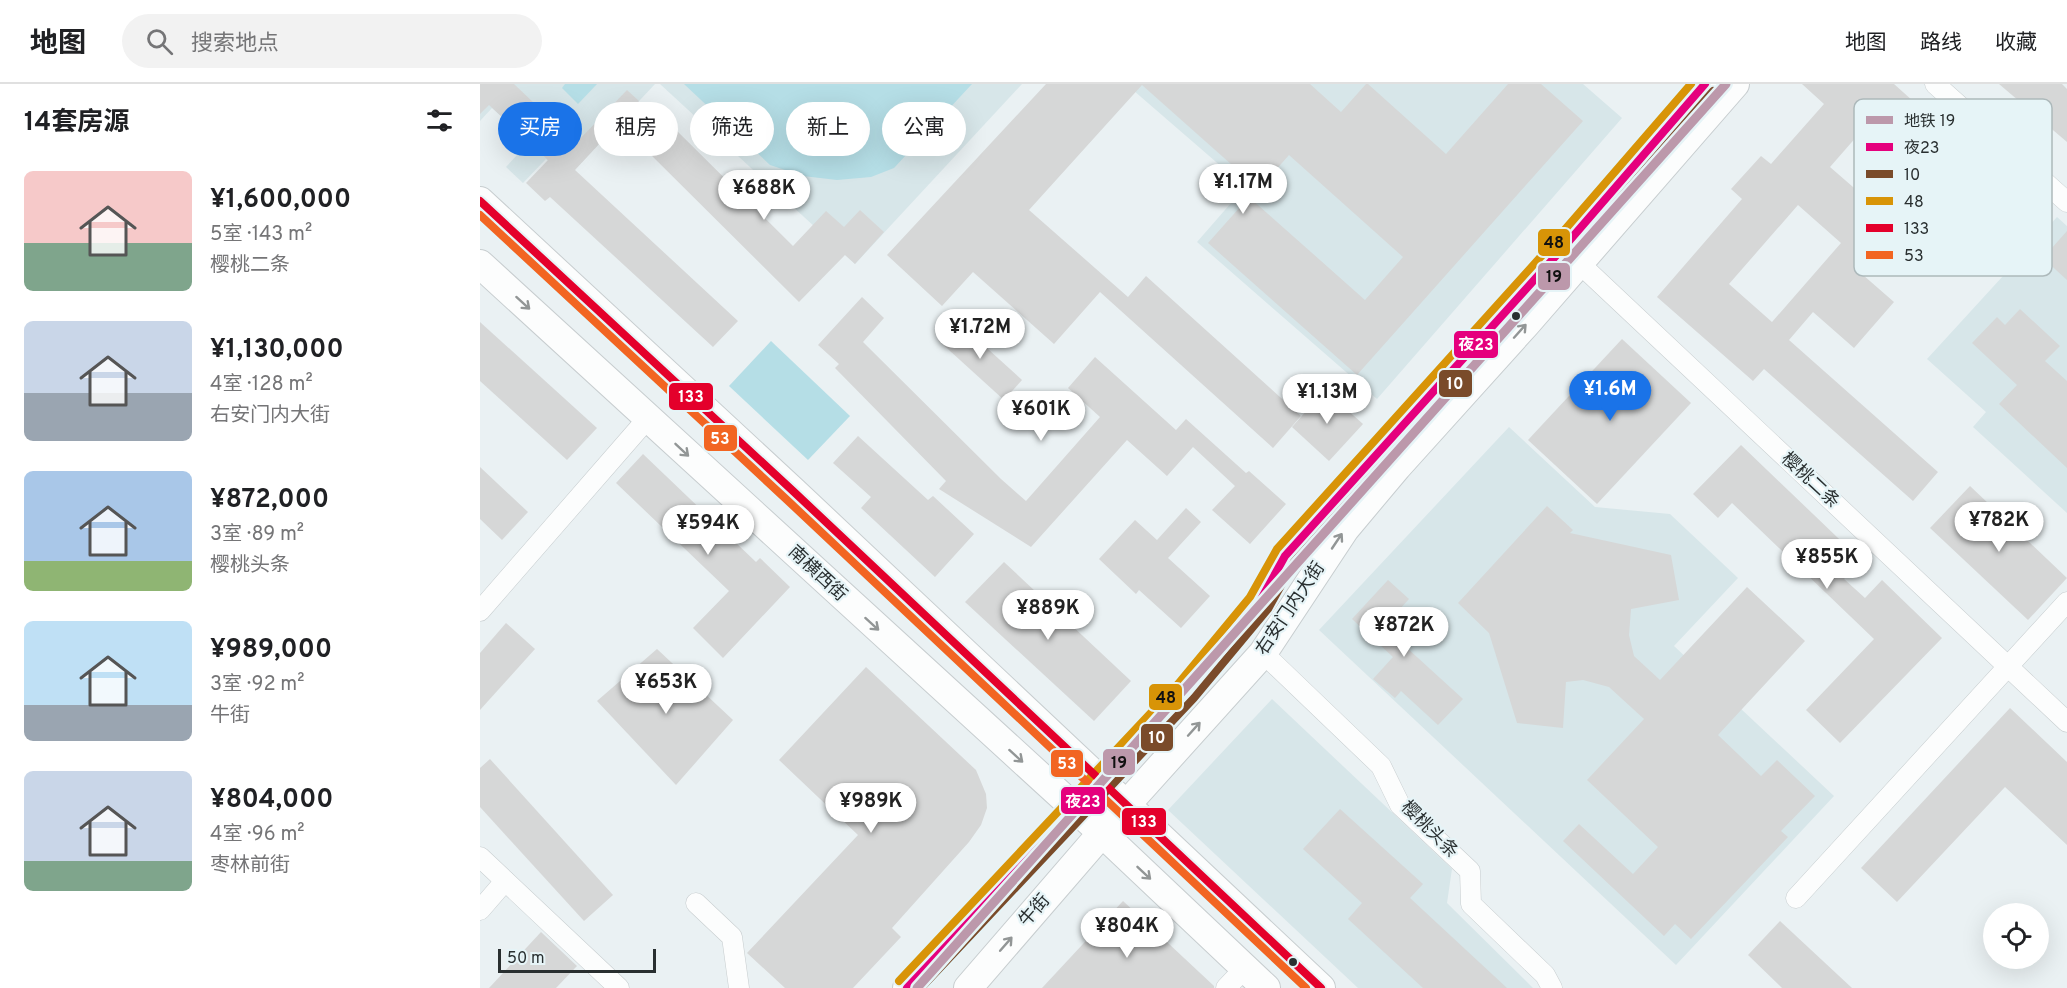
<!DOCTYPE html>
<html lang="zh">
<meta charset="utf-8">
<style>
:root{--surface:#fff;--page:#f2f2f2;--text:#202124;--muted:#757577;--line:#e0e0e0;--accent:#1a73e8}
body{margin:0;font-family:Overpass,"Noto Sans SC",sans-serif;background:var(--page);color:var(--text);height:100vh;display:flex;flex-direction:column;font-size:22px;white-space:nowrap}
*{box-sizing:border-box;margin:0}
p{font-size:20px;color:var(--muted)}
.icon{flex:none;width:33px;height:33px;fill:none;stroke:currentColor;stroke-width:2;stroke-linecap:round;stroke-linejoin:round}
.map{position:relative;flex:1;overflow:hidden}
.side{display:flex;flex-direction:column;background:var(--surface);width:480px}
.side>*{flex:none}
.hud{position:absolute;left:18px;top:18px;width:570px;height:54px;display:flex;gap:12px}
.controls{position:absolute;left:1503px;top:819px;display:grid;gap:12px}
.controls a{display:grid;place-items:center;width:66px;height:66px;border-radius:50%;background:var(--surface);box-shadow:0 6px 24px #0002;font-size:30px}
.scale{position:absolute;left:18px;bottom:15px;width:158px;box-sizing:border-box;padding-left:6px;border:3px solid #292f30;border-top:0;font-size:16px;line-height:21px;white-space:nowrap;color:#292f30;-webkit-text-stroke:4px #e6f4f7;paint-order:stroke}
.price{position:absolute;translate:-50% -51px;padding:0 14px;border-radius:21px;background:#fff;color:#222;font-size:20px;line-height:39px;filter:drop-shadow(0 2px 3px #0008)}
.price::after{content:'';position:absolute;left:50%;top:36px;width:18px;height:14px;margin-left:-9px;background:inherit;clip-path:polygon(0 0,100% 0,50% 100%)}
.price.current{background:var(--accent);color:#fff}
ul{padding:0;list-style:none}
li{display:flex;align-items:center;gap:18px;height:150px;padding:0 24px}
li span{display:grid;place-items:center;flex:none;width:168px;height:120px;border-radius:9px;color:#555}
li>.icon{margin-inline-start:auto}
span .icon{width:72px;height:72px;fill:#fffc;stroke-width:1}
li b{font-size:26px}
h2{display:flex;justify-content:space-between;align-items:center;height:72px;padding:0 24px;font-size:26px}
.chip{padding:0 21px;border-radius:27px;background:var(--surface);box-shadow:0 6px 24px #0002;font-size:21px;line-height:54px}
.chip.current{background:var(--accent);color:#fff}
header{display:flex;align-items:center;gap:36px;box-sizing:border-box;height:84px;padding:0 30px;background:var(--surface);border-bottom:2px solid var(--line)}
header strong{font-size:28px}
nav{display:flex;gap:33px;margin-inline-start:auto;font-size:21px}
.search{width:420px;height:54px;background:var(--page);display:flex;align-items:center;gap:15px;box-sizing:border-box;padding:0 21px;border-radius:33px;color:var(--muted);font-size:22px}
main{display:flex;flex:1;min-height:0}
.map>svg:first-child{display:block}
.built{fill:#d7e6e9}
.green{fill:#b5dee6}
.building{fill:#d6d7d7;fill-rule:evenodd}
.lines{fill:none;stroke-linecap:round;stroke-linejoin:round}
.street-casing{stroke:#c7cdcf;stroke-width:21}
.secondary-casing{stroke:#c7cdcf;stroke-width:30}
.street{stroke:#fcfdfd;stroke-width:20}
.secondary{stroke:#fcfdfd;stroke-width:28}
.bus-1-casing{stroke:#e6f4f7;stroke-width:12}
.bus-2-casing{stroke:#e6f4f7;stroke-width:12}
.bus-3-casing{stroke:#e6f4f7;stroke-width:12}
.bus-4-casing{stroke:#e6f4f7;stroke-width:12}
.bus-5-casing{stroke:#e6f4f7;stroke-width:12}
.bus-1{stroke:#e5007d;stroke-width:8}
.bus-2{stroke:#7a4b2a;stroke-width:8}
.bus-3{stroke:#d89407;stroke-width:8}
.bus-4{stroke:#e4002b;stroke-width:8}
.bus-5{stroke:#f26522;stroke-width:8}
.metro-1-casing{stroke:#e6f4f7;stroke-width:14}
.metro-1{stroke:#bc98ab;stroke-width:9}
.oneway{stroke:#929696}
.bus-dot{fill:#292f30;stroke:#e6f4f7;stroke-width:2}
.labels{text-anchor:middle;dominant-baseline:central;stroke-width:4.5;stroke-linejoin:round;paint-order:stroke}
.street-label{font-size:18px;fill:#292f30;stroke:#e6f4f7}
.key{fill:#e6f4f7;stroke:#adb9bb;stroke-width:1.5}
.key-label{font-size:16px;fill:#292f30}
.line-badge{stroke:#e6f4f7;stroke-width:2}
.badge-label{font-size:16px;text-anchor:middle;font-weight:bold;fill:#fff}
.pale-badge-label{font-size:16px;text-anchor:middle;font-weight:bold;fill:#111}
</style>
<header>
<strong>地图</strong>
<div class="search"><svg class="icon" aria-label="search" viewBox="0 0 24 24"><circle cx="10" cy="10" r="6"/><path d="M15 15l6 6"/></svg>搜索地点</div>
<nav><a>地图</a><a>路线</a><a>收藏</a></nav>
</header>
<main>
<section class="side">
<h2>14套房源<svg class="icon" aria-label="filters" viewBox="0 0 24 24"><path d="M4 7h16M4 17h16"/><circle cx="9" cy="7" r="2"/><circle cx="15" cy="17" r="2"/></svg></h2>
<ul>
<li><span style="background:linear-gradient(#f6c9c9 60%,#7fa58c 0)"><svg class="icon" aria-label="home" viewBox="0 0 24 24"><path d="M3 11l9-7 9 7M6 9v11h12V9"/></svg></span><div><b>¥1,600,000</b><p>5室 · 143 m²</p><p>樱桃二条</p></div></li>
<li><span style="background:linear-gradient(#c9d6e8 60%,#9aa5b1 0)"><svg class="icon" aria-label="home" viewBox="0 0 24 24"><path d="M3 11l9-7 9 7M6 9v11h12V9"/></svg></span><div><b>¥1,130,000</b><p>4室 · 128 m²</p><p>右安门内大街</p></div></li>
<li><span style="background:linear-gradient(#a9c7e8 75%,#8fb573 0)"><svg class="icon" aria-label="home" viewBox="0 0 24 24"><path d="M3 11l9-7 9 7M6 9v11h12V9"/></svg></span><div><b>¥872,000</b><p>3室 · 89 m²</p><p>樱桃头条</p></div></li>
<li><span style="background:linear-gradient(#bfe0f5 70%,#9aa5b1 0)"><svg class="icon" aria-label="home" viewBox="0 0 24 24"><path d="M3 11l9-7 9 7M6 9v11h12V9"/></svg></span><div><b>¥989,000</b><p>3室 · 92 m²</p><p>牛街</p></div></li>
<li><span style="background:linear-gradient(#c9d6e8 75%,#7fa58c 0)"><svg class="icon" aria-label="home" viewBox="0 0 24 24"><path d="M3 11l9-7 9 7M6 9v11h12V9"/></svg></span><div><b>¥804,000</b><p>4室 · 96 m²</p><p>枣林前街</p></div></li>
</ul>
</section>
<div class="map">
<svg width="1587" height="904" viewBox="0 0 1587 904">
<rect width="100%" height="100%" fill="#eaf1f3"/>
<!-- built -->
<g class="built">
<polygon points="0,0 175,0 87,94 66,75 43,99 26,83 49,58 12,24 0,37"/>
<polygon points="180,0 542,0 375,180"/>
<polygon points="646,0 1103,0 1142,34 897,315 717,158 765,103"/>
<polygon points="1577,133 1587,142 1587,429 1493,343 1506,328 1447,275"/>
<polygon points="1029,343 1115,423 1190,430 1258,494 1194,562 1354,712 1196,881 839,546"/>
<polygon points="792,615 972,785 967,819 1053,904 878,904 688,726"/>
</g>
<!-- green -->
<g class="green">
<polygon points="85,0 117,0 98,20 82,4"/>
<polygon points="204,0 492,0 414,84 391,93 357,96 323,92 290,81"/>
<polygon points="291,257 370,332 328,376 249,302"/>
</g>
<!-- building -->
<g class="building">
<polygon points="0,0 34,0 96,59 147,6 159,17 95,86 258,237 233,263 70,113 65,117 46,99 68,76 9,21 0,30"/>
<polygon points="566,0 830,0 861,28 886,0 888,0 966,70 1028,0 1061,0 1103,37 877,291 728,159 769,113 885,216 923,173 809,71 779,105 662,1 549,126 648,213 666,192 821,332 793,364 620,208 574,260 493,188 462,222 407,171"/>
<path d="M1322 0H1414L1462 43 1421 89 1378 51 1350 83 1388 116 1408 94 1434 117 1375 184 1414 218 1374 264 1333 228 1309 256 1458 388 1433 417 1284 285 1273 297 1177 213 1262 115 1251 105 1281 72 1291 80 1344 20ZM1318 121 1361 159 1292 238 1249 200Z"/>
<polygon points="1519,0 1582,0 1587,5 1587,58"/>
<polygon points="189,39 313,162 346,127 364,143 380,126 404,148 375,180 365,171 319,218 164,64"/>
<polygon points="1587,147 1587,196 1563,174"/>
<polygon points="382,213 404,234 383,258 521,395 546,417 620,333 588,304 615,273 696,346 706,335 766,389 769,387 806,420 770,460 732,426 755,402 713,363 687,392 647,356 551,463 459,405 466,397 355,284 359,280 338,261"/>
<polygon points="1540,225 1580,262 1565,277 1587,297 1587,384 1519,320 1537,301 1492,259 1517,233 1525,241"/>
<polygon points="477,237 542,296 524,316 459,257"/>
<polygon points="0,238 117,344 87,376 0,297"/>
<polygon points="1142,255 1211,319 1117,420 1048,356"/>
<polygon points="845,306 883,340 849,377 812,343"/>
<polygon points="378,352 448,416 453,412 494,450 455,493 381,424 391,413 353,379"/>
<polygon points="1261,361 1381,476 1364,495 1385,514 1402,496 1462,554 1360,659 1326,626 1394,555 1252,419 1238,434 1213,410"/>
<polygon points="163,370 276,478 280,474 310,503 243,574 213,544 249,507 136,399"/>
<polygon points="0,383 48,428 22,456 0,435"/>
<polygon points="1490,402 1587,494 1548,536 1450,444"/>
<polygon points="1067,422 1093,446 1090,449 1191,471 1199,516 1151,525 1149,551 1154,572 1180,596 1267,503 1325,557 1238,651 1281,692 1297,676 1335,712 1301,747 1308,753 1211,855 1195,840 1184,852 1083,757 1099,740 1153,790 1178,763 1107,696 1164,635 1129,603 1103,596 1086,598 1083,644 1037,639 1009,549 978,519"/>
<polygon points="706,424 721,438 688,474 730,512 701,544 659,506 656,510 619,475 655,436 677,456"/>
<polygon points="524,478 651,597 614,637 485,518"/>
<polygon points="908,496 929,515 918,527 915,553 983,615 958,641 921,607 915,614 893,595 913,573 872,535"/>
<polygon points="26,539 55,565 0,626 0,569"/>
<polygon points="177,565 253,636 196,701 117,617"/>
<polygon points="386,583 496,686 506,710 507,724 501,741 489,758 412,844 421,853 373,904 305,904 267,869 378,751 299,676"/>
<polygon points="1530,624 1587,678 1587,761 1525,703 1417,818 1381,784"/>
<polygon points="10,675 133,811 104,837 0,723 0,684"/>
<polygon points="860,725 943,800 930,814 1027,904 943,904 868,835 882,819 823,765"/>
<polygon points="643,817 734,902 734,904 562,904"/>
<polygon points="1300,837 1372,904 1302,904 1268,871"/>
<polygon points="61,848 97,882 76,904 9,904"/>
</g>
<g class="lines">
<defs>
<g id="street">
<polyline points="1455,0 1587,118"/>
<polyline points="1099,179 1587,638"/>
<polyline points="0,527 168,334"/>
<polyline points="783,569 901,682 920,721 990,787 991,820 1065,891 1072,904"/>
<polyline points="0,773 139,904"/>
<polyline points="1316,814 1587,518"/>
<polyline points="216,819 252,853 259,904"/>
<polyline points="0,826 25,797"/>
<polyline points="746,904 765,884"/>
</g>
<g id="secondary">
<polyline points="0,117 313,407 841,904"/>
<polyline points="0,180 622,749 786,904"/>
<polyline points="427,904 706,607 779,519 805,472 1083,164 1225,0"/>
<polyline points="488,904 647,720 783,569 865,445 917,383 1046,240 1255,0"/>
</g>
</defs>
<!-- street casing -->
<use href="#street" class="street-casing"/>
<!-- secondary casing -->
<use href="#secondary" class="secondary-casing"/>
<!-- street -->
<use href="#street" class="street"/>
<!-- secondary -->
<use href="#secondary" class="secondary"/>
<defs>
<polyline id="bus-1" points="427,904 706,607 779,519 805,472 1083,164 1225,0"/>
<polyline id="bus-2" points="441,904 714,614 788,525 814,478 1091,171 1233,7"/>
<polyline id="bus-3" points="419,897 698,600 770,513 797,465 1075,157 1211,0"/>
<polyline id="bus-4" points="0,117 313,407 841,904"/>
<polyline id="bus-5" points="0,131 306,415 826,904"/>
</defs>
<!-- bus-1 casing -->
<use href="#bus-1" class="bus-1-casing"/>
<!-- bus-2 casing -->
<use href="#bus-2" class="bus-2-casing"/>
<!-- bus-3 casing -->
<use href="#bus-3" class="bus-3-casing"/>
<!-- bus-4 casing -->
<use href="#bus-4" class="bus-4-casing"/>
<!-- bus-5 casing -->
<use href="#bus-5" class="bus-5-casing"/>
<!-- bus-1 -->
<use href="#bus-1" class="bus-1"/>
<!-- bus-2 -->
<use href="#bus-2" class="bus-2"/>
<!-- bus-3 -->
<use href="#bus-3" class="bus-3"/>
<!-- bus-4 -->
<use href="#bus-4" class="bus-4"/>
<!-- bus-5 -->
<use href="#bus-5" class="bus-5"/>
<defs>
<polyline id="metro-1" points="437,904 1246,0"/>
</defs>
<!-- metro-1 casing -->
<use href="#metro-1" class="metro-1-casing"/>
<!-- metro-1 -->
<use href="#metro-1" class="metro-1"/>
</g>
<!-- one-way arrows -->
<defs><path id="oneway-shaft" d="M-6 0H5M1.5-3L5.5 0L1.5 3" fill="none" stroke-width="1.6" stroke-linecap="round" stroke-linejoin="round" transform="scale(1.5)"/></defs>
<g class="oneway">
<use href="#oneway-shaft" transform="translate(43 219) rotate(42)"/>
<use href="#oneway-shaft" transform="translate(1040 247) rotate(-48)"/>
<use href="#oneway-shaft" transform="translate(202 366) rotate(43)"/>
<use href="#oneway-shaft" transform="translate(857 457) rotate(-56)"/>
<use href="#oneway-shaft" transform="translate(392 540) rotate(42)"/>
<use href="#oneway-shaft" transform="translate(714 645) rotate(-48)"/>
<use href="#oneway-shaft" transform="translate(536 672) rotate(42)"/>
<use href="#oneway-shaft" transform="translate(664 789) rotate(43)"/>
<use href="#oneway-shaft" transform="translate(526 860) rotate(-49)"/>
</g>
<!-- markers -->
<g class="bus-dot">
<circle cx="1036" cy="232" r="5"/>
<circle cx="813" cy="878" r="5"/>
</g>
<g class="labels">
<!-- street labels -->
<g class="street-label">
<text transform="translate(1330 397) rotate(43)">樱桃二条</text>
<text transform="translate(337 490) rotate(43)">南横西街</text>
<text transform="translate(811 525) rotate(-56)">右安门内大街</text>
<text transform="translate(949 746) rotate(45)">樱桃头条</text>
<text transform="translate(555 827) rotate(-49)">牛街</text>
</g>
</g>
<!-- legend -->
<rect x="1374" y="15" width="198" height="177" rx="9" class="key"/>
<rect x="1386" y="32" width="27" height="8" fill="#bc98ab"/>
<rect x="1386" y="59" width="27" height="8" fill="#e5007d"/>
<rect x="1386" y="86" width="27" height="8" fill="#7a4b2a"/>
<rect x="1386" y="113" width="27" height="8" fill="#d89407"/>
<rect x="1386" y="140" width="27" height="8" fill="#e4002b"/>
<rect x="1386" y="167" width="27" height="8" fill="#f26522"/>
<g class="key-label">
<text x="1424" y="42">地铁 19</text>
<text x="1424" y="69">夜23</text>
<text x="1424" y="96">10</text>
<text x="1424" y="123">48</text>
<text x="1424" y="150">133</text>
<text x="1424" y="177">53</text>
</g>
<g class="line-badge">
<rect x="1057" y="144" width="34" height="29" rx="6" fill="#d89407"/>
<rect x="1057" y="178" width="34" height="29" rx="6" fill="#bc98ab"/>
<rect x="973" y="246" width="46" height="29" rx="6" fill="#e5007d"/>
<rect x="958" y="285" width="35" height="29" rx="6" fill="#7a4b2a"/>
<rect x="188" y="298" width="46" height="29" rx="6" fill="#e4002b"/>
<rect x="223" y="340" width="35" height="28" rx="6" fill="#f26522"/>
<rect x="668" y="599" width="35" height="28" rx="6" fill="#d89407"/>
<rect x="660" y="639" width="34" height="29" rx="6" fill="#7a4b2a"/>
<rect x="622" y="664" width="34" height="28" rx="6" fill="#bc98ab"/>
<rect x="570" y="665" width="34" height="29" rx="6" fill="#f26522"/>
<rect x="580" y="702" width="46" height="29" rx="6" fill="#e5007d"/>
<rect x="641" y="723" width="46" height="29" rx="6" fill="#e4002b"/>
</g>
<g class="badge-label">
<text x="996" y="266">夜23</text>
<text x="975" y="305">10</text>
<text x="211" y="318">133</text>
<text x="240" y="360">53</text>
<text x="677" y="659">10</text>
<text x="587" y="685">53</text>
<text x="603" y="723">夜23</text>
<text x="664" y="743">133</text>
</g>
<g class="pale-badge-label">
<text x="1074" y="164">48</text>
<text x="1074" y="198">19</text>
<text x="686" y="619">48</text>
<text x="639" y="684">19</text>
</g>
</svg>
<div class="controls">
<a><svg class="icon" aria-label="locate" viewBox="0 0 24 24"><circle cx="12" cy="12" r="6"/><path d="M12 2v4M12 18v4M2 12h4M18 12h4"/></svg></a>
</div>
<div class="scale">50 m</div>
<b class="price" style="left:763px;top:131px">¥1.17M</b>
<b class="price" style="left:284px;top:137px">¥688K</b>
<b class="price" style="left:500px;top:276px">¥1.72M</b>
<b class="price current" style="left:1130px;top:338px">¥1.6M</b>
<b class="price" style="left:847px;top:341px">¥1.13M</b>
<b class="price" style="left:561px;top:358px">¥601K</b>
<b class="price" style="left:1519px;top:469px">¥782K</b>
<b class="price" style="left:228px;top:472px">¥594K</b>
<b class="price" style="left:1347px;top:506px">¥855K</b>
<b class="price" style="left:568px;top:557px">¥889K</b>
<b class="price" style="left:924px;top:574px">¥872K</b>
<b class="price" style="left:186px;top:631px">¥653K</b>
<b class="price" style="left:391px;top:750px">¥989K</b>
<b class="price" style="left:647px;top:875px">¥804K</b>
<div class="hud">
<a class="chip current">买房</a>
<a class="chip">租房</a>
<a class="chip">筛选</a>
<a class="chip">新上</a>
<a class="chip">公寓</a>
</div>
</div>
</main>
